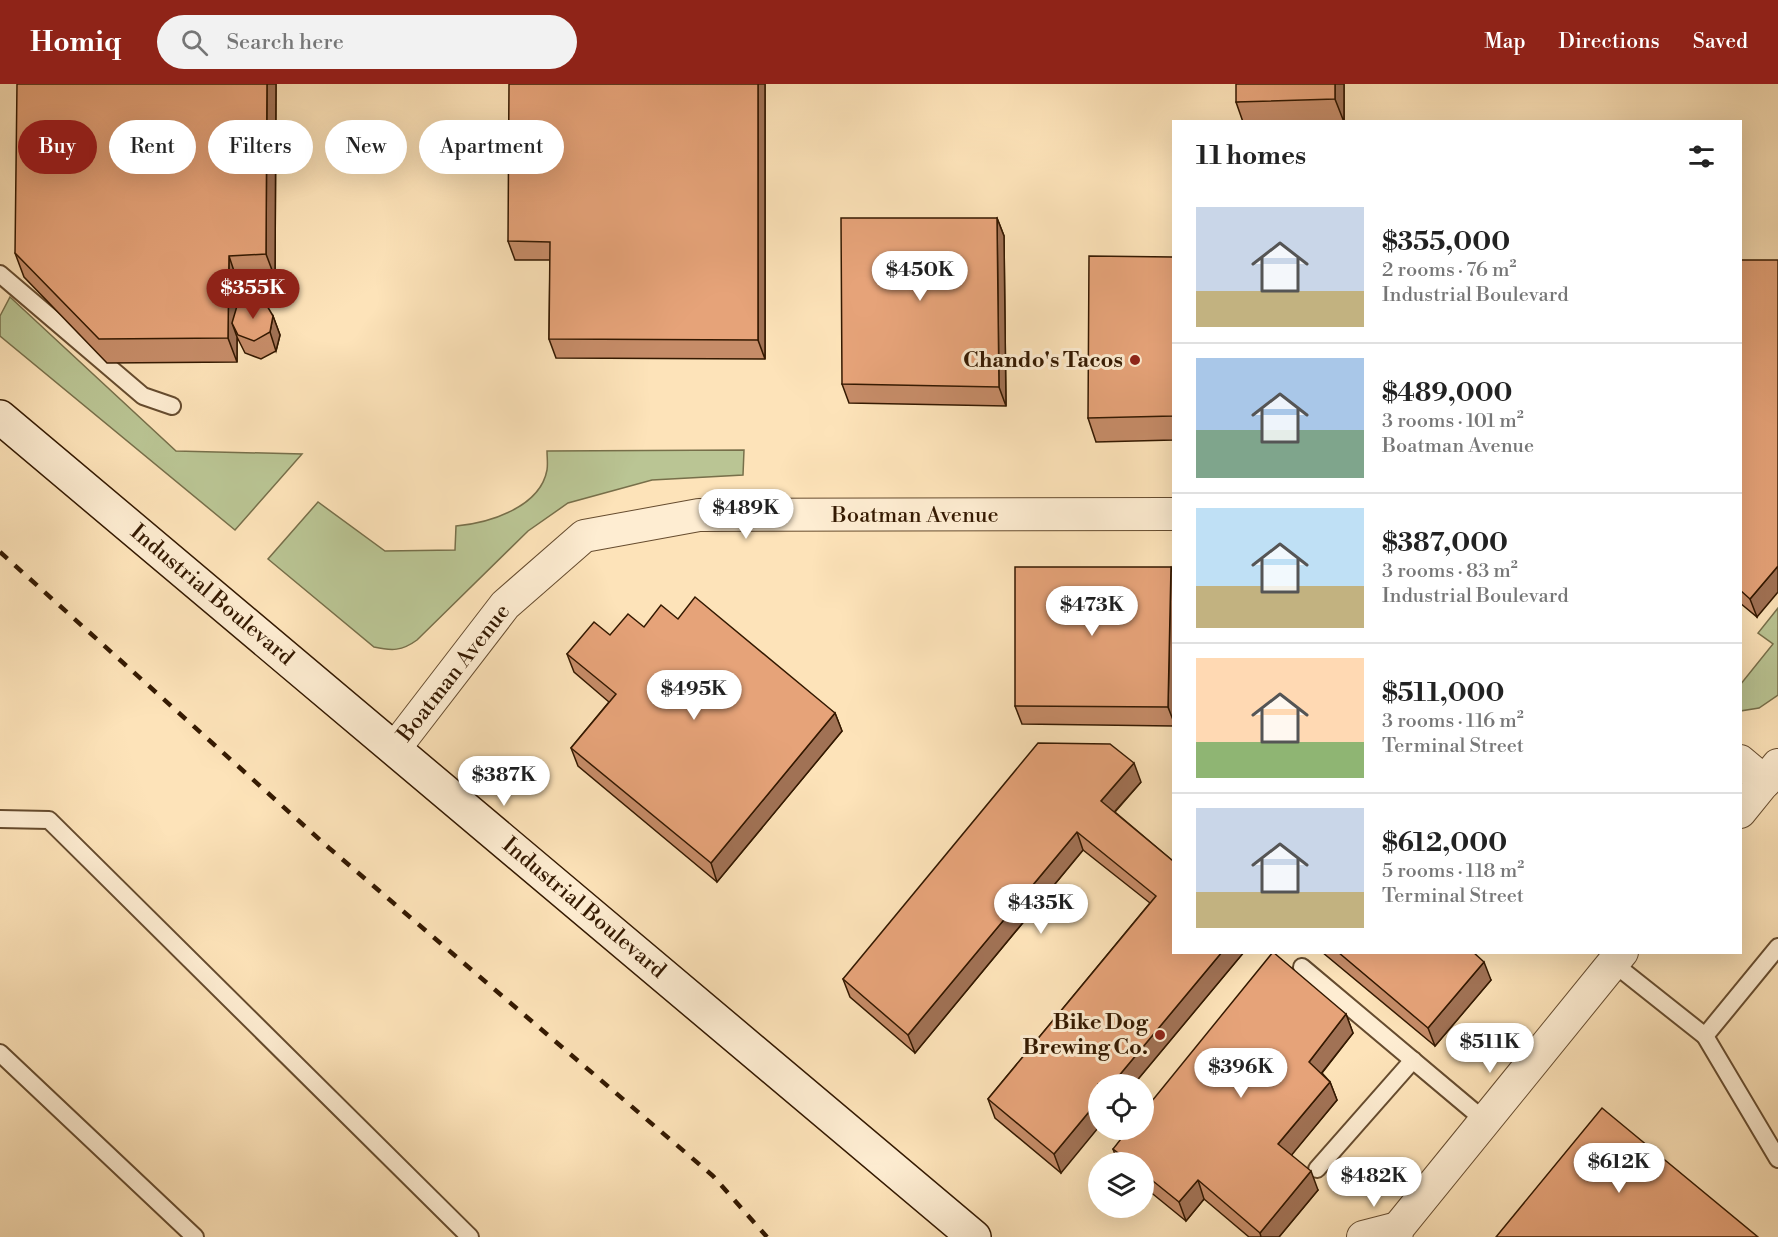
<!DOCTYPE html>
<meta charset="utf-8">
<style>
:root{--surface:#fff;--page:#f2f2f2;--text:#222;--muted:#767676;--line:#e0e0e0;--accent:#8f2418}
body{margin:0;font-family:"Libre Bodoni",serif;background:var(--page);color:var(--text);height:100vh;display:flex;flex-direction:column;font-size:22px;white-space:nowrap}
*{box-sizing:border-box;margin:0}
p{font-size:20px;color:var(--muted)}
.icon{flex:none;width:33px;height:33px;fill:none;stroke:currentColor;stroke-width:2;stroke-linecap:round;stroke-linejoin:round}
.map{position:relative;flex:1;overflow:hidden}
.side{position:absolute;left:1172px;top:36px;width:570px;height:834px;display:flex;flex-direction:column;background:var(--surface);border-radius:0px;box-shadow:0 6px 24px #0002}
.side>*{flex:none}
.banner{position:absolute;left:18px;top:36px;width:570px;height:54px;display:flex;gap:12px}
.buttons{position:absolute;left:1088px;top:990px;display:grid;gap:12px}
.buttons a{display:grid;place-items:center;width:66px;height:66px;border-radius:50%;background:var(--surface);box-shadow:0 6px 24px #0002;font-size:30px}
.price{position:absolute;translate:-50% -51px;padding:0 14px;border-radius:21px;background:#fff;color:#222;font-size:20px;line-height:39px;filter:drop-shadow(0 2px 3px #0008)}
.price::after{content:'';position:absolute;left:50%;top:36px;width:18px;height:14px;margin-left:-9px;background:inherit;clip-path:polygon(0 0,100% 0,50% 100%)}
.price.selected{background:var(--accent);color:#fff}
ul{padding:0;list-style:none}
li{display:flex;align-items:center;gap:18px;height:150px;padding:0 24px}
li+li{border-top:2px solid var(--line)}
li span{display:grid;place-items:center;flex:none;width:168px;height:120px;border-radius:0px;color:#555}
li>.icon{margin-inline-start:auto}
span .icon{width:72px;height:72px;fill:#fffc;stroke-width:1}
li b{font-size:26px}
h2{display:flex;justify-content:space-between;align-items:center;height:72px;padding:0 24px;font-size:26px}
.chip{padding:0 21px;border-radius:27px;background:var(--surface);box-shadow:0 6px 24px #0002;font-size:21px;line-height:54px}
.chip.selected{background:var(--accent);color:#fff}
header{display:flex;align-items:center;gap:36px;box-sizing:border-box;height:84px;padding:0 30px;background:var(--accent);color:#fff}
header strong{font-size:28px}
nav{display:flex;gap:33px;margin-inline-start:auto;font-size:21px}
.search{width:420px;height:54px;background:var(--page);display:flex;align-items:center;gap:15px;box-sizing:border-box;padding:0 21px;border-radius:33px;color:var(--muted);font-size:22px}
.map>svg:first-child{display:block}
.green{fill:#bac594;stroke:#776f4a;stroke-width:1.5}
.lines{fill:none;stroke-linecap:round;stroke-linejoin:round}
.lane-casing{stroke:#664c2f;stroke-width:20}
.street-casing{stroke:#664c2f;stroke-width:34}
.secondary-casing{stroke:#341901;stroke-width:36}
.lane{stroke:#feedd2;stroke-width:16}
.street{stroke:#feedd2;stroke-width:32}
.secondary{stroke:#feedd2;stroke-width:33}
.rail{stroke:#341901;stroke-width:4.5;stroke-dasharray:10 10;stroke-linecap:butt}
.wall{fill:#c68c68;stroke:#341901;stroke-width:1.5}
.shaded-wall{fill:#a17255;stroke:#341901;stroke-width:1.5}
.building{fill:#e6a379;stroke:#341901;stroke-width:1.5}
.poi-dot{fill:#8f2418;stroke:#feedd2;stroke-width:2}
.labels{text-anchor:middle;dominant-baseline:central;stroke-width:6;stroke-linejoin:round;paint-order:stroke}
.poi-label{font-size:22px;font-weight:bold;fill:#341901;stroke:#feedd2;text-anchor:end}
.street-label{font-size:22px;fill:#341901;stroke:#feedd2}
</style>
<header>
<strong>Homiq</strong>
<div class="search"><svg class="icon" aria-label="search" viewBox="0 0 24 24"><circle cx="10" cy="10" r="6"/><path d="M15 15l6 6"/></svg>Search here</div>
<nav><a>Map</a><a>Directions</a><a>Saved</a></nav>
</header>
<div class="map">
<svg width="1778" height="1153" viewBox="0 0 1778 1153">
<rect width="100%" height="100%" fill="#fde3b9"/>
<filter id="stains"><feTurbulence type="fractalNoise" baseFrequency=".00333" numOctaves="4"/><feColorMatrix values="0 0 0 0 .2 0 0 0 0 .09 0 0 0 0 .02 0 0 0 .5 -.17"/></filter>
<radialGradient id="worn" r=".72"><stop offset=".6" stop-color="#630" stop-opacity="0"/><stop offset="1" stop-color="#630" stop-opacity=".3"/></radialGradient>
<!-- green -->
<g class="green">
<polygon points="10,213 176,367 302,370 235,446 0,252 0,232"/>
<path d="M744 366 743 391 652 396 568 419 528 447 417 556C402 567 392 567 374 563L268 475 318 418 385 467 455 466 456 442C488 439 540 424 547 386 548 380 547 373 547 367Z"/>
<polygon points="1778,524 1778,611 1759,624 1740,627 1740,601 1773,560 1758,549"/>
</g>
<g class="lines">
<defs>
<g id="lane">
<polyline points="0,190 143,312 172,322"/>
<polyline points="0,735 49,736 470,1153"/>
<polyline points="1613,879 1705,952 1778,863"/>
<polyline points="1302,883 1484,1036"/>
<polyline points="1705,952 1778,1075"/>
<polyline points="0,969 195,1153"/>
<polyline points="1317,1085 1413,976"/>
</g>
<g id="street">
<polyline points="395,664 505,521 584,452 699,431 1173,430"/>
<polyline points="1740,677 1765,698"/>
<polyline points="1740,728 1778,681"/>
<polyline points="1363,1153 1398,1144"/>
<polyline points="1396,1153 1398,1144 1622,868"/>
</g>
<polyline id="secondary" points="0,333 974,1153"/>
</defs>
<!-- lane casing -->
<use href="#lane" class="lane-casing"/>
<!-- street casing -->
<use href="#street" class="street-casing"/>
<!-- secondary casing -->
<use href="#secondary" class="secondary-casing"/>
<!-- lane -->
<use href="#lane" class="lane"/>
<!-- street -->
<use href="#street" class="street"/>
<!-- secondary -->
<use href="#secondary" class="secondary"/>
<!-- rail -->
<polyline class="rail" points="0,468 329,764 713,1092 767,1153"/>
</g>
<!-- wall -->
<g class="wall">
<polygon points="276,0 275,194 237,196 237,222 273,232 280,251 276,267 261,275 245,269 237,253 237,278 107,279 24,193 15,169"/>
<polygon points="765,0 765,275 556,274 549,255 550,176 515,176 508,157"/>
<polygon points="1344,0 1344,38 1243,38 1236,18"/>
<polygon points="997,134 1004,152 1006,322 849,319 842,300"/>
<polygon points="1173,173 1173,356 1096,358 1088,334"/>
<polygon points="1740,176 1757,533 1740,519"/>
<polygon points="1171,483 1173,489 1173,642 1022,640 1015,622"/>
<polygon points="678,535 835,629 842,647 717,798 578,682 571,664 609,618 574,588 567,570 610,551"/>
<polygon points="1141,698 1115,728 1173,777 1173,868 1244,868 1134,1000 1098,1000 1061,1089 995,1034 988,1015 1150,819 1083,766 915,969 850,913 843,895"/>
<polygon points="1322,868 1473,868 1491,896 1435,962"/>
<polygon points="1346,930 1353,949 1322,989 1330,998 1337,1016 1291,1071 1318,1106 1279,1153 1249,1153 1204,1115 1186,1137 1143,1102 1143,1078 1118,1078 1113,1065"/>
</g>
<!-- shaded-wall -->
<g class="shaded-wall">
<polygon points="267,0 276,0 275,194 266,170"/>
<polygon points="758,0 765,0 765,275 758,256"/>
<polygon points="1335,0 1344,0 1344,38 1335,15"/>
<polygon points="997,134 1004,152 1006,322 999,303"/>
<polygon points="229,172 237,196 237,249 232,239 237,253 237,278 228,254"/>
<polygon points="273,232 280,251 276,267 270,248"/>
<polygon points="1778,482 1778,508 1757,533 1750,515"/>
<polygon points="1171,483 1173,489 1173,636 1168,623"/>
<polygon points="835,629 842,647 717,798 711,779"/>
<polygon points="1134,679 1141,698 1108,735 1101,717"/>
<polygon points="1077,748 1083,766 915,969 908,951"/>
<polygon points="1222,868 1244,868 1134,1000 1112,1000"/>
<polygon points="1484,878 1491,896 1435,962 1428,944"/>
<polygon points="1346,930 1353,949 1316,996 1309,978"/>
<polygon points="1330,998 1337,1016 1285,1079 1278,1060"/>
<polygon points="1098,1017 1098,1044 1061,1089 1054,1070"/>
<polygon points="1311,1087 1318,1106 1279,1153 1261,1153 1260,1149"/>
<polygon points="1198,1096 1204,1115 1186,1137 1179,1118"/>
</g>
<!-- building -->
<g class="building">
<polygon points="17,0 267,0 266,170 229,172 228,254 99,255 15,169"/>
<polygon points="509,0 758,0 758,256 549,255 550,158 508,157"/>
<polygon points="1236,0 1335,0 1335,15 1236,18"/>
<polygon points="841,134 997,134 999,303 842,300"/>
<polygon points="1089,172 1173,173 1173,332 1088,334"/>
<polygon points="1740,176 1778,176 1778,482 1750,515 1740,506"/>
<polygon points="249,215 266,220 273,232 270,248 254,257 238,251 232,239 237,222"/>
<polygon points="1015,483 1171,483 1168,623 1015,622"/>
<polygon points="695,513 835,629 711,779 571,664 616,610 567,570 594,538 610,551 628,530 644,543 661,521 678,535"/>
<polygon points="1038,659 1110,660 1134,679 1101,717 1173,777 1173,868 1222,868 1112,1000 1098,1000 1098,1017 1054,1070 988,1015 1156,812 1077,748 908,951 843,895"/>
<polygon points="1273,868 1346,930 1309,978 1330,998 1278,1060 1311,1087 1260,1149 1198,1096 1179,1118 1143,1089 1143,1078 1130,1078 1113,1065 1128,1046 1143,1046 1143,1028"/>
<polygon points="1338,868 1473,868 1484,878 1428,944"/>
<polygon points="1602,1024 1758,1153 1496,1153"/>
</g>
<!-- markers -->
<g class="poi-dot">
<circle cx="1135" cy="276" r="6"/>
<circle cx="1160" cy="951" r="6"/>
</g>
<g class="labels">
<!-- poi labels -->
<g class="poi-label">
<text x="1123" y="276">Chando's Tacos</text>
<text x="1148" y="938">Bike Dog<tspan x="1148" dy="25">Brewing Co.</tspan></text>
</g>
<!-- street labels -->
<g class="street-label">
<text x="915" y="431">Boatman Avenue</text>
<text transform="translate(212 511) rotate(40)">Industrial Boulevard</text>
<text transform="translate(454 589) rotate(-52)">Boatman Avenue</text>
<text transform="translate(584 824) rotate(40)">Industrial Boulevard</text>
</g>
</g>
<rect width="100%" height="100%" filter="url(#stains)"/>
<rect width="100%" height="100%" fill="url(#worn)"/>
</svg>
<div class="buttons">
<a><svg class="icon" aria-label="locate" viewBox="0 0 24 24"><circle cx="12" cy="12" r="6"/><path d="M12 2v4M12 18v4M2 12h4M18 12h4"/></svg></a>
<a><svg class="icon" aria-label="layers" viewBox="0 0 24 24"><path d="M12 4l9 5-9 5-9-5zM3 14l9 5 9-5"/></svg></a>
</div>
<b class="price" style="left:920px;top:218px">$450K</b>
<b class="price selected" style="left:253px;top:236px">$355K</b>
<b class="price" style="left:746px;top:456px">$489K</b>
<b class="price" style="left:1092px;top:553px">$473K</b>
<b class="price" style="left:694px;top:637px">$495K</b>
<b class="price" style="left:504px;top:723px">$387K</b>
<b class="price" style="left:1041px;top:851px">$435K</b>
<b class="price" style="left:1490px;top:990px">$511K</b>
<b class="price" style="left:1241px;top:1015px">$396K</b>
<b class="price" style="left:1619px;top:1110px">$612K</b>
<b class="price" style="left:1374px;top:1124px">$482K</b>
<div class="banner">
<a class="chip selected">Buy</a>
<a class="chip">Rent</a>
<a class="chip">Filters</a>
<a class="chip">New</a>
<a class="chip">Apartment</a>
</div>
<section class="side">
<h2>11 homes<svg class="icon" aria-label="filters" viewBox="0 0 24 24"><path d="M4 7h16M4 17h16"/><circle cx="9" cy="7" r="2"/><circle cx="15" cy="17" r="2"/></svg></h2>
<ul>
<li><span style="background:linear-gradient(#c9d6e8 70%,#c2b280 0)"><svg class="icon" aria-label="home" viewBox="0 0 24 24"><path d="M3 11l9-7 9 7M6 9v11h12V9"/></svg></span><div><b>$355,000</b><p>2 rooms · 76 m²</p><p>Industrial Boulevard</p></div></li>
<li><span style="background:linear-gradient(#a9c7e8 60%,#7fa58c 0)"><svg class="icon" aria-label="home" viewBox="0 0 24 24"><path d="M3 11l9-7 9 7M6 9v11h12V9"/></svg></span><div><b>$489,000</b><p>3 rooms · 101 m²</p><p>Boatman Avenue</p></div></li>
<li><span style="background:linear-gradient(#bfe0f5 65%,#c2b280 0)"><svg class="icon" aria-label="home" viewBox="0 0 24 24"><path d="M3 11l9-7 9 7M6 9v11h12V9"/></svg></span><div><b>$387,000</b><p>3 rooms · 83 m²</p><p>Industrial Boulevard</p></div></li>
<li><span style="background:linear-gradient(#ffd9b3 70%,#8fb573 0)"><svg class="icon" aria-label="home" viewBox="0 0 24 24"><path d="M3 11l9-7 9 7M6 9v11h12V9"/></svg></span><div><b>$511,000</b><p>3 rooms · 116 m²</p><p>Terminal Street</p></div></li>
<li><span style="background:linear-gradient(#c9d6e8 70%,#c2b280 0)"><svg class="icon" aria-label="home" viewBox="0 0 24 24"><path d="M3 11l9-7 9 7M6 9v11h12V9"/></svg></span><div><b>$612,000</b><p>5 rooms · 118 m²</p><p>Terminal Street</p></div></li>
</ul>
</section>
</div>
